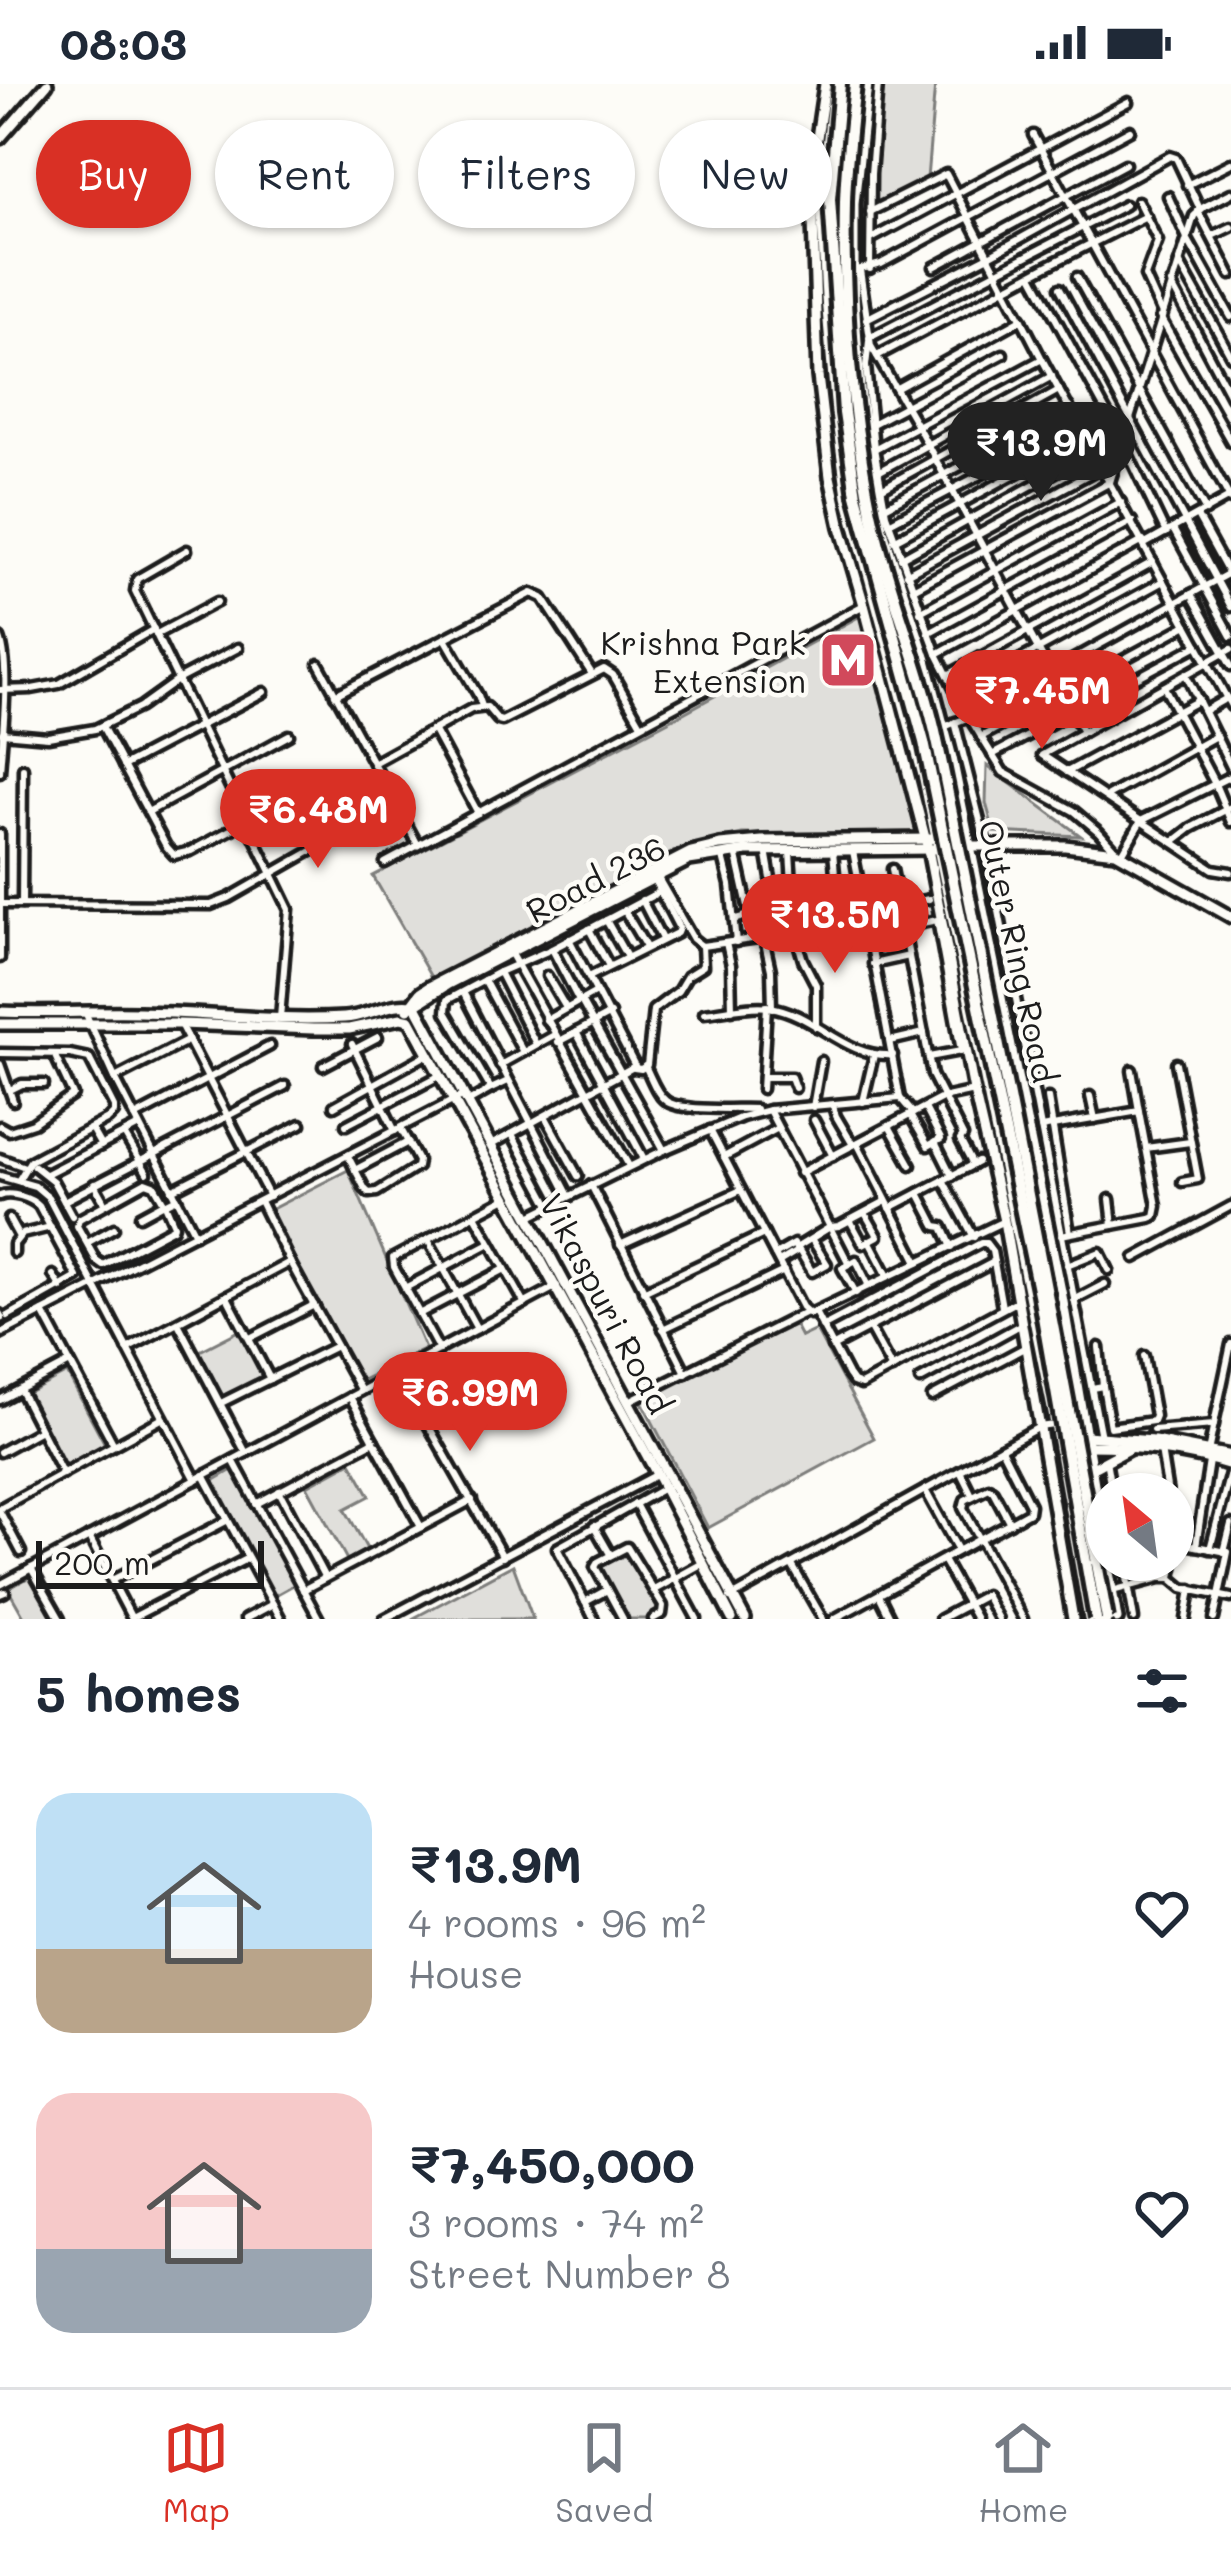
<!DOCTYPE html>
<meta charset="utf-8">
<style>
:root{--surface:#fff;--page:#f2f2f3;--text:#1f2937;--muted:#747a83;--line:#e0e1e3;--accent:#d93025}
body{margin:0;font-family:Mali,sans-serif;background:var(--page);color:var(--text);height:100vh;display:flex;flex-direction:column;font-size:45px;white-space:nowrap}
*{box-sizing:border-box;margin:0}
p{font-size:39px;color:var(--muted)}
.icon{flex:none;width:66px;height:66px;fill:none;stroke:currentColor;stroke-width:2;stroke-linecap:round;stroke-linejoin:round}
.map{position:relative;height:1535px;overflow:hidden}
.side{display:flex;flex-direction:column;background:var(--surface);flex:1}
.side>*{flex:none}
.banner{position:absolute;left:36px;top:36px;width:1161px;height:108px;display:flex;gap:24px}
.needle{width:78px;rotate:331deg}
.fabs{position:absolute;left:1086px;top:1389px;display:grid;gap:24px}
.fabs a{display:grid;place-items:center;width:108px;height:108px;border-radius:50%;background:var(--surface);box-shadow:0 3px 9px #0004;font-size:60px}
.scale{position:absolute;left:36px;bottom:30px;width:228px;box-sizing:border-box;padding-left:12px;border:6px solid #1c1c1c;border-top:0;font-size:33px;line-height:42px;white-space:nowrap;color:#1c1c1c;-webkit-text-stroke:9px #fdfcf7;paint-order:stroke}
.price{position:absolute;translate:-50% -102px;padding:0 27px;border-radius:42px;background:var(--accent);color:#fff;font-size:39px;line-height:78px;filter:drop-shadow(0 3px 6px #0008)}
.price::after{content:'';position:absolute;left:50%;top:72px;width:36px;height:27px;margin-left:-18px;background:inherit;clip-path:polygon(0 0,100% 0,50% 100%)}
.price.selected{background:#222;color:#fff}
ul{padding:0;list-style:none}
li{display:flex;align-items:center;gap:36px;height:300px;padding:0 36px}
li span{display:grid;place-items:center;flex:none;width:336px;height:240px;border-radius:36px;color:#555}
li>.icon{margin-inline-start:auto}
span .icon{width:144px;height:144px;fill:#fffc;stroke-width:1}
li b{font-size:51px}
h2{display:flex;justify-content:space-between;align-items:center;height:144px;padding:0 36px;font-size:51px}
.chip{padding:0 42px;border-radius:54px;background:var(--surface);box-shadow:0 3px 9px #0004;font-size:42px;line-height:108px}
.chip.selected{background:var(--accent);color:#fff}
.status{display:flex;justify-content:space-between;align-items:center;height:84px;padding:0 60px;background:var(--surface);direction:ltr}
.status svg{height:33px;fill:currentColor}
.tab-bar{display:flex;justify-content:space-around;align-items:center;height:168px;border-top:3px solid var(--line);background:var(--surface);font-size:33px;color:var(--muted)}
.tab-bar a{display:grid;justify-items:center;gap:6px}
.tab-bar .selected{color:var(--accent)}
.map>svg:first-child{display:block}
.green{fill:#e0dfdb;stroke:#7e7e7c;stroke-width:3}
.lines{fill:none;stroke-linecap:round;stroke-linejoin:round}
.minor-casing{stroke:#1c1c1c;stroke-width:15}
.tertiary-casing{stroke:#1c1c1c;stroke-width:18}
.minor{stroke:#fdfcf7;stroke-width:6}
.tertiary{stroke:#fdfcf7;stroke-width:9}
.primary-bridge-casing{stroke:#1c1c1c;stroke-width:20;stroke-linecap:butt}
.primary-bridge{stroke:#fdfcf7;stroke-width:10}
.labels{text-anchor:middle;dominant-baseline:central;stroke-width:9;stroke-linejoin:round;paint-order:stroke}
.poi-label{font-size:33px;fill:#1c1c1c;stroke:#fdfcf7;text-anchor:end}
.street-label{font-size:33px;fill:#1c1c1c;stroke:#fdfcf7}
</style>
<div class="status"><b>08:03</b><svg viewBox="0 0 49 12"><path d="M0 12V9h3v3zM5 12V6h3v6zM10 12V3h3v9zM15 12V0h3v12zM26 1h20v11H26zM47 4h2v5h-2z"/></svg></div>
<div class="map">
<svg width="1231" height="1535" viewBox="0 0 1231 1535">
<rect width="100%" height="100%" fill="#fdfcf7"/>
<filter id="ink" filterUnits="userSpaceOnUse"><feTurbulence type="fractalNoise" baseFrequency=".00833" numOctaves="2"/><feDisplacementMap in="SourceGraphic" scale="24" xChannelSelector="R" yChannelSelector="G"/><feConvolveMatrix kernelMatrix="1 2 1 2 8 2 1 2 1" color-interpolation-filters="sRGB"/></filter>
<g filter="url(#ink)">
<!-- green -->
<g class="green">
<polygon points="883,0 935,0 927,95 872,122"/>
<polygon points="862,531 918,753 742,750 679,765 432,895 373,792 680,631"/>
<polygon points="987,682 1081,752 994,748 986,719"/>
<polygon points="348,1086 425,1265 358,1298 270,1126"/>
<polygon points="791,1234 801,1253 816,1246 874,1354 708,1444 641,1316"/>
<polygon points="241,1246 267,1295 224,1318 198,1268"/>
<polygon points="67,1289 105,1360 64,1381 27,1310"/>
<polygon points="351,1378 370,1412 345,1425 367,1465 347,1476 307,1402"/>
<polygon points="234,1385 297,1499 270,1514 208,1400"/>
<polygon points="628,1468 661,1527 647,1535 624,1535 597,1485"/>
<polygon points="513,1481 533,1535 412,1535"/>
<polygon points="33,1491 57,1535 25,1535 8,1505"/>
</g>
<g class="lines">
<defs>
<g id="minor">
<polyline points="1033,51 1231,416"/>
<polyline points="1187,101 1231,79"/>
<polyline points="1168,112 1187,154 1231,233"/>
<polyline points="1138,117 1158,157 1145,192 1162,230"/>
<polyline points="1198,127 1231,191"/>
<polyline points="870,128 946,90 1042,275 1231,622"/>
<polyline points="1212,152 1231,143"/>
<polyline points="871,155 1128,18"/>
<polyline points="1179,178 1231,272"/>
<polyline points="934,183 1125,80"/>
<polyline points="870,185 871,90 878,0"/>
<polyline points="857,186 881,180 1130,46"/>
<polyline points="860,186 871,262 918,343 1083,648"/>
<polyline points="1032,191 1122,357 1166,449"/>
<polyline points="1077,193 1206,427"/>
<polyline points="1171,200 1231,313"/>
<polyline points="1060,204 1231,523"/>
<polyline points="1160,233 1231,358"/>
<polyline points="866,235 989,172 1170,72 1176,74 1200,125"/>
<polyline points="869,254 1125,121"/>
<polyline points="869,257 866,282 874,364 886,430 937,570 969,633 1003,688 1074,727 1099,748 1115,766"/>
<polyline points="877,272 1047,182 1146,132"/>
<polyline points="897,304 1022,235"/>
<polyline points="872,340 1003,270"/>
<polyline points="876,364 1042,275"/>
<polyline points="878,388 1052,292"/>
<polyline points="1110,398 1194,132 1204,123 1231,109"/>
<polyline points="881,405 1059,306"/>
<polyline points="885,423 1069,323"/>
<polyline points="1197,432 1231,494"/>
<polyline points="889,439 1001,380"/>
<polyline points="1173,445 1231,552"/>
<polyline points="894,456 1085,352"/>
<polyline points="1145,460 1231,412"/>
<polyline points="187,466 137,495 135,507 289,825 280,934"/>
<polyline points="901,474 1092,368"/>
<polyline points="906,490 1102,383"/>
<polyline points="913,505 1110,398"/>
<polyline points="1191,510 1231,582"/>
<polyline points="920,528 1121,418"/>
<polyline points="928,549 1132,437"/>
<polyline points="157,550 217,518"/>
<path d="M0 554C11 583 2 655 0 688"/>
<polyline points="445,554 478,611 482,622"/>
<polyline points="1231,565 1042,671 1213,785 1231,788"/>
<polyline points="937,570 1143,457"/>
<polyline points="319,580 418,761"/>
<polyline points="948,591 1153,478"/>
<polyline points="1186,591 1231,683"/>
<polyline points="1164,603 1215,700 1231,738"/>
<polyline points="0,606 32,605 59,600 154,545"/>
<polyline points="957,610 1163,497"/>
<polyline points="335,611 532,509 543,514 592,590"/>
<polyline points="1204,627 1227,614"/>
<polyline points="955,638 986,760 1101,1353"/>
<polyline points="102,642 166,762 174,771 191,767 315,701"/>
<polyline points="944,643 969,633 1231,488"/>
<polyline points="434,647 478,729"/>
<polyline points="2,649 48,653 95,645 140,623 179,595 238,564"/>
<polyline points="981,653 1187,541"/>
<polyline points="992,671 1198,561"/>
<polyline points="373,679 471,625 487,623 498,636 502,637 604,585 613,591 641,640"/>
<polyline points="123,682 264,608"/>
<polyline points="1067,688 1199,616"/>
<polyline points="1106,713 1216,652"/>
<polyline points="148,728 289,651"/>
<polyline points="0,750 0,874"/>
<polyline points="1173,758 1191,744 1231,723"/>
<polyline points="766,766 781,851"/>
<polyline points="833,767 838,824"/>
<polyline points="853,767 900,1014 913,1029"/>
<polyline points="736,768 750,831 736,835"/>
<polyline points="790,768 795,849 803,876 816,901 816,943"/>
<polyline points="1122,770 1141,737 1231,692"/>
<polyline points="723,773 730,801 736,858"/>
<polyline points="385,779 864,521"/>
<polyline points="892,785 932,991 963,1052 960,1056 973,1081"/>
<polyline points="658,794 693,855 702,862 795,849"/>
<polyline points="859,804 894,797"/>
<polyline points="642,816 662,855"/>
<polyline points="0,820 211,821 229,814 343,749"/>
<polyline points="22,820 23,684"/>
<polyline points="899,821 929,815"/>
<polyline points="624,826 646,863"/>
<polyline points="606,836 627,873"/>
<polyline points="903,843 937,836 961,967 929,973"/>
<polyline points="589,845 609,882"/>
<polyline points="764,854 771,886 772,924"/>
<polyline points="726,859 731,881 732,926"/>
<polyline points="552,865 579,917"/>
<polyline points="510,868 629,1082"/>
<polyline points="873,880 909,872"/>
<polyline points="499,888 536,960"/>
<polyline points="547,892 566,924"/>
<polyline points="591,892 677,849 679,844 653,794"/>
<polyline points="484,896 523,968"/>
<polyline points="463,908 569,1112"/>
<polyline points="581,917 664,1066"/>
<polyline points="85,928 115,994 195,1150"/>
<path d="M704 929C725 927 750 920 770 923 816 930 844 974 893 971"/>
<polyline points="546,936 596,908"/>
<polyline points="180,940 269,1112"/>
<polyline points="576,948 644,1075"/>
<polyline points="890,957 924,949"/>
<polyline points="558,958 610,930"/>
<polyline points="352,960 395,1047"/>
<polyline points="0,969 70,970 89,974 114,1023 114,1029 108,1035 30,1077 18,1097"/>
<polyline points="1176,979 1198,1095 1182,1098"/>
<polyline points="0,980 13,1017"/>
<polyline points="500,981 554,951"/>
<polyline points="323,982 378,953"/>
<path d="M645 982C651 993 656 1010 666 1017 681 1028 736 1024 756 1025"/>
<polyline points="634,984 641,985 647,981 653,926 678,907 687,892 703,882 702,862"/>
<polyline points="1132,986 1139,1027"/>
<polyline points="763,993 791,993 795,1004"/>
<polyline points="115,994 189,956"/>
<polyline points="508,997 491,1005 446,928 447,916 499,888 552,865 659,808"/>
<polyline points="762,1005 767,922"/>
<polyline points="10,1006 22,1000 44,1000"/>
<polyline points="1090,1012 1095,1035"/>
<polyline points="1048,1014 1070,1149"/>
<polyline points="468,1018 491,1005"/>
<polyline points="863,1018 874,971"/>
<polyline points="334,1022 428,970"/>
<polyline points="833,1022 836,1032 853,1061"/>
<polyline points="813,1023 821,977"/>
<polyline points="769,1026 830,1143 839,1142 886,1117"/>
<polyline points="910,1031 928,1062 941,1055 925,1024"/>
<polyline points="545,1032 578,1092"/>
<polyline points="135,1033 270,962"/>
<polyline points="814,1036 833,1072"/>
<polyline points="346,1041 439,992"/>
<polyline points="0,1042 9,1047 33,1039 73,1011 54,970"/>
<polyline points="889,1042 911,1081"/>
<polyline points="1041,1044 1139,1027 1157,1122 1155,1132 1150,1134 1061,1151"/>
<polyline points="710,1046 802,1223 810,1230 1004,1137"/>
<polyline points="93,1048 101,1062"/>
<polyline points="124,1050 147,1089"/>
<polyline points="512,1050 550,1121"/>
<polyline points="935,1058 952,1092"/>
<polyline points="857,1059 918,1178"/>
<polyline points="491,1061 635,982 569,855"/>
<polyline points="1146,1064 1190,1058"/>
<polyline points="348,1072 365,1105 369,1109 377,1108 417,1083 418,1077 401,1045"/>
<polyline points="724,1073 778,1044"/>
<polyline points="0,1074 25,1083"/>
<polyline points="34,1082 53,1097 72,1132"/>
<polyline points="355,1086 408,1058"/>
<polyline points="800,1089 942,1014 974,1007"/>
<polyline points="46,1090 139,1042"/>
<polyline points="0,1092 35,1102 48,1113 196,1396"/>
<polyline points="943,1096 974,1153"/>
<polyline points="94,1100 103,1116"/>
<polyline points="591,1101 686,1289"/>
<polyline points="172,1106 301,1040"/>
<polyline points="919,1109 936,1142 943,1143 952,1163"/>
<path d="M0 1112C11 1107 31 1114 39 1122L77 1193 8 1232"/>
<polyline points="1110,1115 1113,1141"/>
<polyline points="64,1117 285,1002"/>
<polyline points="260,1117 290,1178 361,1307"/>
<polyline points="165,1120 174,1141 173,1144 103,1181 96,1176 77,1142 79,1135 146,1098 154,1101 165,1120 177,1114"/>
<polyline points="890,1124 978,1078"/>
<polyline points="475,1131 525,1220"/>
<polyline points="140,1132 164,1119"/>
<polyline points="530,1132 664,1066 742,1033 769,1026 900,1014"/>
<polyline points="9,1135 19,1153"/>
<polyline points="850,1136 863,1160 878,1152 865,1129"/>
<polyline points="428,1156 477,1245"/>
<polyline points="870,1158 888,1192"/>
<polyline points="87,1159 114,1144"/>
<polyline points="620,1161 741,1106"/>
<polyline points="797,1163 812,1188 827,1180 812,1156"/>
<polyline points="796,1164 830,1143 849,1180"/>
<polyline points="14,1169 14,1160 22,1150 51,1143"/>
<polyline points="775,1171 794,1160 797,1167 779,1178"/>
<polyline points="1135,1174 1231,1122"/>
<polyline points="1067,1181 1100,1168 1109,1186"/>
<polyline points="53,1191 61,1204"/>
<polyline points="405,1204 490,1159"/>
<polyline points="643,1207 764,1150"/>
<polyline points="856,1209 842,1184 856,1176 869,1202"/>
<polyline points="227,1213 270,1295"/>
<polyline points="1074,1216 1105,1200"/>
<polyline points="43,1228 114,1361"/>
<polyline points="0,1230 2,1234 0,1235"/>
<polyline points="419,1230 505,1185"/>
<polyline points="816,1230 848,1291 853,1298 861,1301 1019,1216"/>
<polyline points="178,1239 246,1369"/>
<polyline points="822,1243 981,1159 986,1159 992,1167 1002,1223"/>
<polyline points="869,1243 892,1285"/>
<polyline points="663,1245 784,1187"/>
<polyline points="0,1250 464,1011"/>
<polyline points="250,1254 314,1221"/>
<polyline points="832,1263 994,1178"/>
<polyline points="127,1265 290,1178"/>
<polyline points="439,1266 394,1183 393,1174 506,1114"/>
<polyline points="398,1288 503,1473"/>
<polyline points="920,1296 1022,1240"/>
<polyline points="1103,1302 1110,1343 1153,1337 1155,1332 1144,1272"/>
<polyline points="1092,1304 1103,1302 1099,1263"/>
<polyline points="20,1306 63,1390"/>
<polyline points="350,1313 421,1443"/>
<polyline points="932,1313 1024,1264"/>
<polyline points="0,1316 70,1279"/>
<polyline points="629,1317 806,1228"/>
<polyline points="221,1319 336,1262"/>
<polyline points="1153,1346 1214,1341"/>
<polyline points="1161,1366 1168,1410"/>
<polyline points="0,1368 40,1346"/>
<polyline points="1208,1368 1231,1260"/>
<polyline points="233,1376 319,1535"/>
<polyline points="1106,1376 1112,1410"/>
<polyline points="960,1387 972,1411"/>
<polyline points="204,1391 281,1535"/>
<polyline points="925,1406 958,1466"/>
<polyline points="279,1407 325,1494"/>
<polyline points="256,1420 374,1357"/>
<polyline points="635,1420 697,1535"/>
<polyline points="0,1424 163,1334"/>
<polyline points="0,1428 21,1468"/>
<polyline points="1010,1439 993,1407 989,1404 965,1416 963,1424 1023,1535"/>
<polyline points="594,1442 610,1470"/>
<polyline points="89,1453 132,1535"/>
<polyline points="1175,1458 1227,1468"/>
<polyline points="1196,1462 1209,1377"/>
<polyline points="1210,1465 1231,1385"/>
<polyline points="1224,1468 1231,1440"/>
<polyline points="943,1476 976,1535"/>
<polyline points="1124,1476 1134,1535"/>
<polyline points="792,1481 823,1535"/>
<polyline points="31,1484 60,1535"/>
<polyline points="1171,1493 1176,1471 1173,1444"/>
<polyline points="1171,1494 1183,1504 1231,1514"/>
<polyline points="112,1496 228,1436"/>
<polyline points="0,1501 557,1202"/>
<polyline points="303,1506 472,1416"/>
<polyline points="654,1506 703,1479"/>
<polyline points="1112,1507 1160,1494 1171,1494"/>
<polyline points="0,1510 5,1508"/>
<polyline points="879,1511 891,1535"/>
<polyline points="730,1514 1039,1343 1054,1341"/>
<polyline points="585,1518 607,1506"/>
<polyline points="132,1534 248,1474"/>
<polyline points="245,1535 273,1520"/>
<polyline points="384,1535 656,1391"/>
<polyline points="594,1535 557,1464 664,1404"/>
<polyline points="623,1535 595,1483 598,1478 627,1463 663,1522 662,1530 653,1535"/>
<polyline points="834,1535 1029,1428 1030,1421 1001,1364"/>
<polyline points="940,1535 985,1511 998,1535"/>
<polyline points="1186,1535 1191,1505"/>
<polyline points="1214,1535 1228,1468"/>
</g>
<g id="tertiary">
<polyline points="825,0 814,74 813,136 818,292 830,393 841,443 864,521 928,765 974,1007 1004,1137 1073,1535"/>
<polyline points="834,0 821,116 826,214 836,329 847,412 924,695 1053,1329 1089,1535"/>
<polyline points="867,0 854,120 854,211 860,306 870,379 882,444 926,576 952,674 1062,1212 1117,1535"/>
<polyline points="0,54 47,0"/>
<polyline points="970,762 1065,762 1116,768 1231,833"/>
<polyline points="417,920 448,900 689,776 747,767 933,765"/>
<polyline points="408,925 420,909 429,903 691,768 720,761 762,757 930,755"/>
<path d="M0 928C47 930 93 927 140 928 208 929 276 938 344 934 368 933 394 915 416 922L745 1535"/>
<polyline points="0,940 180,940 313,945 349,945 401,934 410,936 657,1390 732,1535"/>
<polyline points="1086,1352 1154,1357 1231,1372"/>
<path d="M1087 1362C1136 1362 1184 1366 1231 1381"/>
<polyline points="1091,1385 1128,1365"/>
</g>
</defs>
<!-- minor casing -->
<use href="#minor" class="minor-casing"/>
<!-- tertiary casing -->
<use href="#tertiary" class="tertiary-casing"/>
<!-- minor -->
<use href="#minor" class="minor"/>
<!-- tertiary -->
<use href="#tertiary" class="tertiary"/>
<defs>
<g id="primary-bridge">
<polyline points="840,0 830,115 844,329 856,411 924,658 1039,1210 1096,1535"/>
<path d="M855 0C851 39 846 79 845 118 843 213 850 313 867 407 882 494 920 575 938 661 998 952 1055 1243 1107 1535"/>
</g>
</defs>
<!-- primary-bridge casing -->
<use href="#primary-bridge" class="primary-bridge-casing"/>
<!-- primary-bridge -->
<use href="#primary-bridge" class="primary-bridge"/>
</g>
</g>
<!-- icons -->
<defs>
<symbol id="metro-square" viewBox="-11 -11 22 22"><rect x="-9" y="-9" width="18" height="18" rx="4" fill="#d1495b" stroke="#fdfcf7"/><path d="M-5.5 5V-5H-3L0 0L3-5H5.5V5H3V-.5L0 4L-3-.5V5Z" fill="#fff"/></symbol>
</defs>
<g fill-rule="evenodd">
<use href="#metro-square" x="815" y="543" width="66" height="66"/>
</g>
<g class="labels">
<!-- poi labels -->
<g class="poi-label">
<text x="806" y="557">Krishna Park<tspan x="806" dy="38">Extension</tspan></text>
</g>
<!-- street labels -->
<g class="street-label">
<text transform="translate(595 794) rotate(-27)">Road 236</text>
<text transform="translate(1019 867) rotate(78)">Outer Ring Road</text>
<text transform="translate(607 1219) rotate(62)">Vikaspuri Road</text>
</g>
</g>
</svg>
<div class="fabs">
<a><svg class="needle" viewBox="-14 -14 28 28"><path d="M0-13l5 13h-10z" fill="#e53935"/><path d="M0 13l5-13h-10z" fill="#747a83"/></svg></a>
</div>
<div class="scale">200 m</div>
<b class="price selected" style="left:1041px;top:420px">₹13.9M</b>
<b class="price" style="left:1042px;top:668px">₹7.45M</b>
<b class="price" style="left:318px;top:787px">₹6.48M</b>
<b class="price" style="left:835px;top:892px">₹13.5M</b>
<b class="price" style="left:470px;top:1370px">₹6.99M</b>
<div class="banner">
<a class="chip selected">Buy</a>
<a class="chip">Rent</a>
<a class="chip">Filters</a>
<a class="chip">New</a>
</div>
</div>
<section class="side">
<h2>5 homes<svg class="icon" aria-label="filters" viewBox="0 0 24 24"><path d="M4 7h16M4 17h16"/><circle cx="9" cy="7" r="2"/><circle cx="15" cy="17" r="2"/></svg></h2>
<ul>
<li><span style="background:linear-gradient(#bfe0f5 65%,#b9a48a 0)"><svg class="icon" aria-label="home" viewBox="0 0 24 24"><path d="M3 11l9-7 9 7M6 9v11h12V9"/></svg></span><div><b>₹13.9M</b><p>4 rooms · 96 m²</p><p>House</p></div><svg class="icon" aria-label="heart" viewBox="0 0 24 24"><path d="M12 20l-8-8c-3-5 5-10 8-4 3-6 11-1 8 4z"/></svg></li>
<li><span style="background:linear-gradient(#f6c9c9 65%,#9aa5b1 0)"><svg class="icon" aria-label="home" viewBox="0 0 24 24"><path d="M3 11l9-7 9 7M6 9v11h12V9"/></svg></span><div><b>₹7,450,000</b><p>3 rooms · 74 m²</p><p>Street Number 8</p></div><svg class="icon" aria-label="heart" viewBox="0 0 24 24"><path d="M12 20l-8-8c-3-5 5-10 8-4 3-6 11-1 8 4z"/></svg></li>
</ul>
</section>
<nav class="tab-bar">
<a class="selected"><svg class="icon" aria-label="map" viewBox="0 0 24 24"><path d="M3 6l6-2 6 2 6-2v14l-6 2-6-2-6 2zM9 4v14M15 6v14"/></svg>Map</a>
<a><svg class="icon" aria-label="saved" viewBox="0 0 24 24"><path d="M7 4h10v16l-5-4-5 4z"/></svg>Saved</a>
<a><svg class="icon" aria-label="home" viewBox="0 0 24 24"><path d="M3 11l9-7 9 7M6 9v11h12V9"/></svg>Home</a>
</nav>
